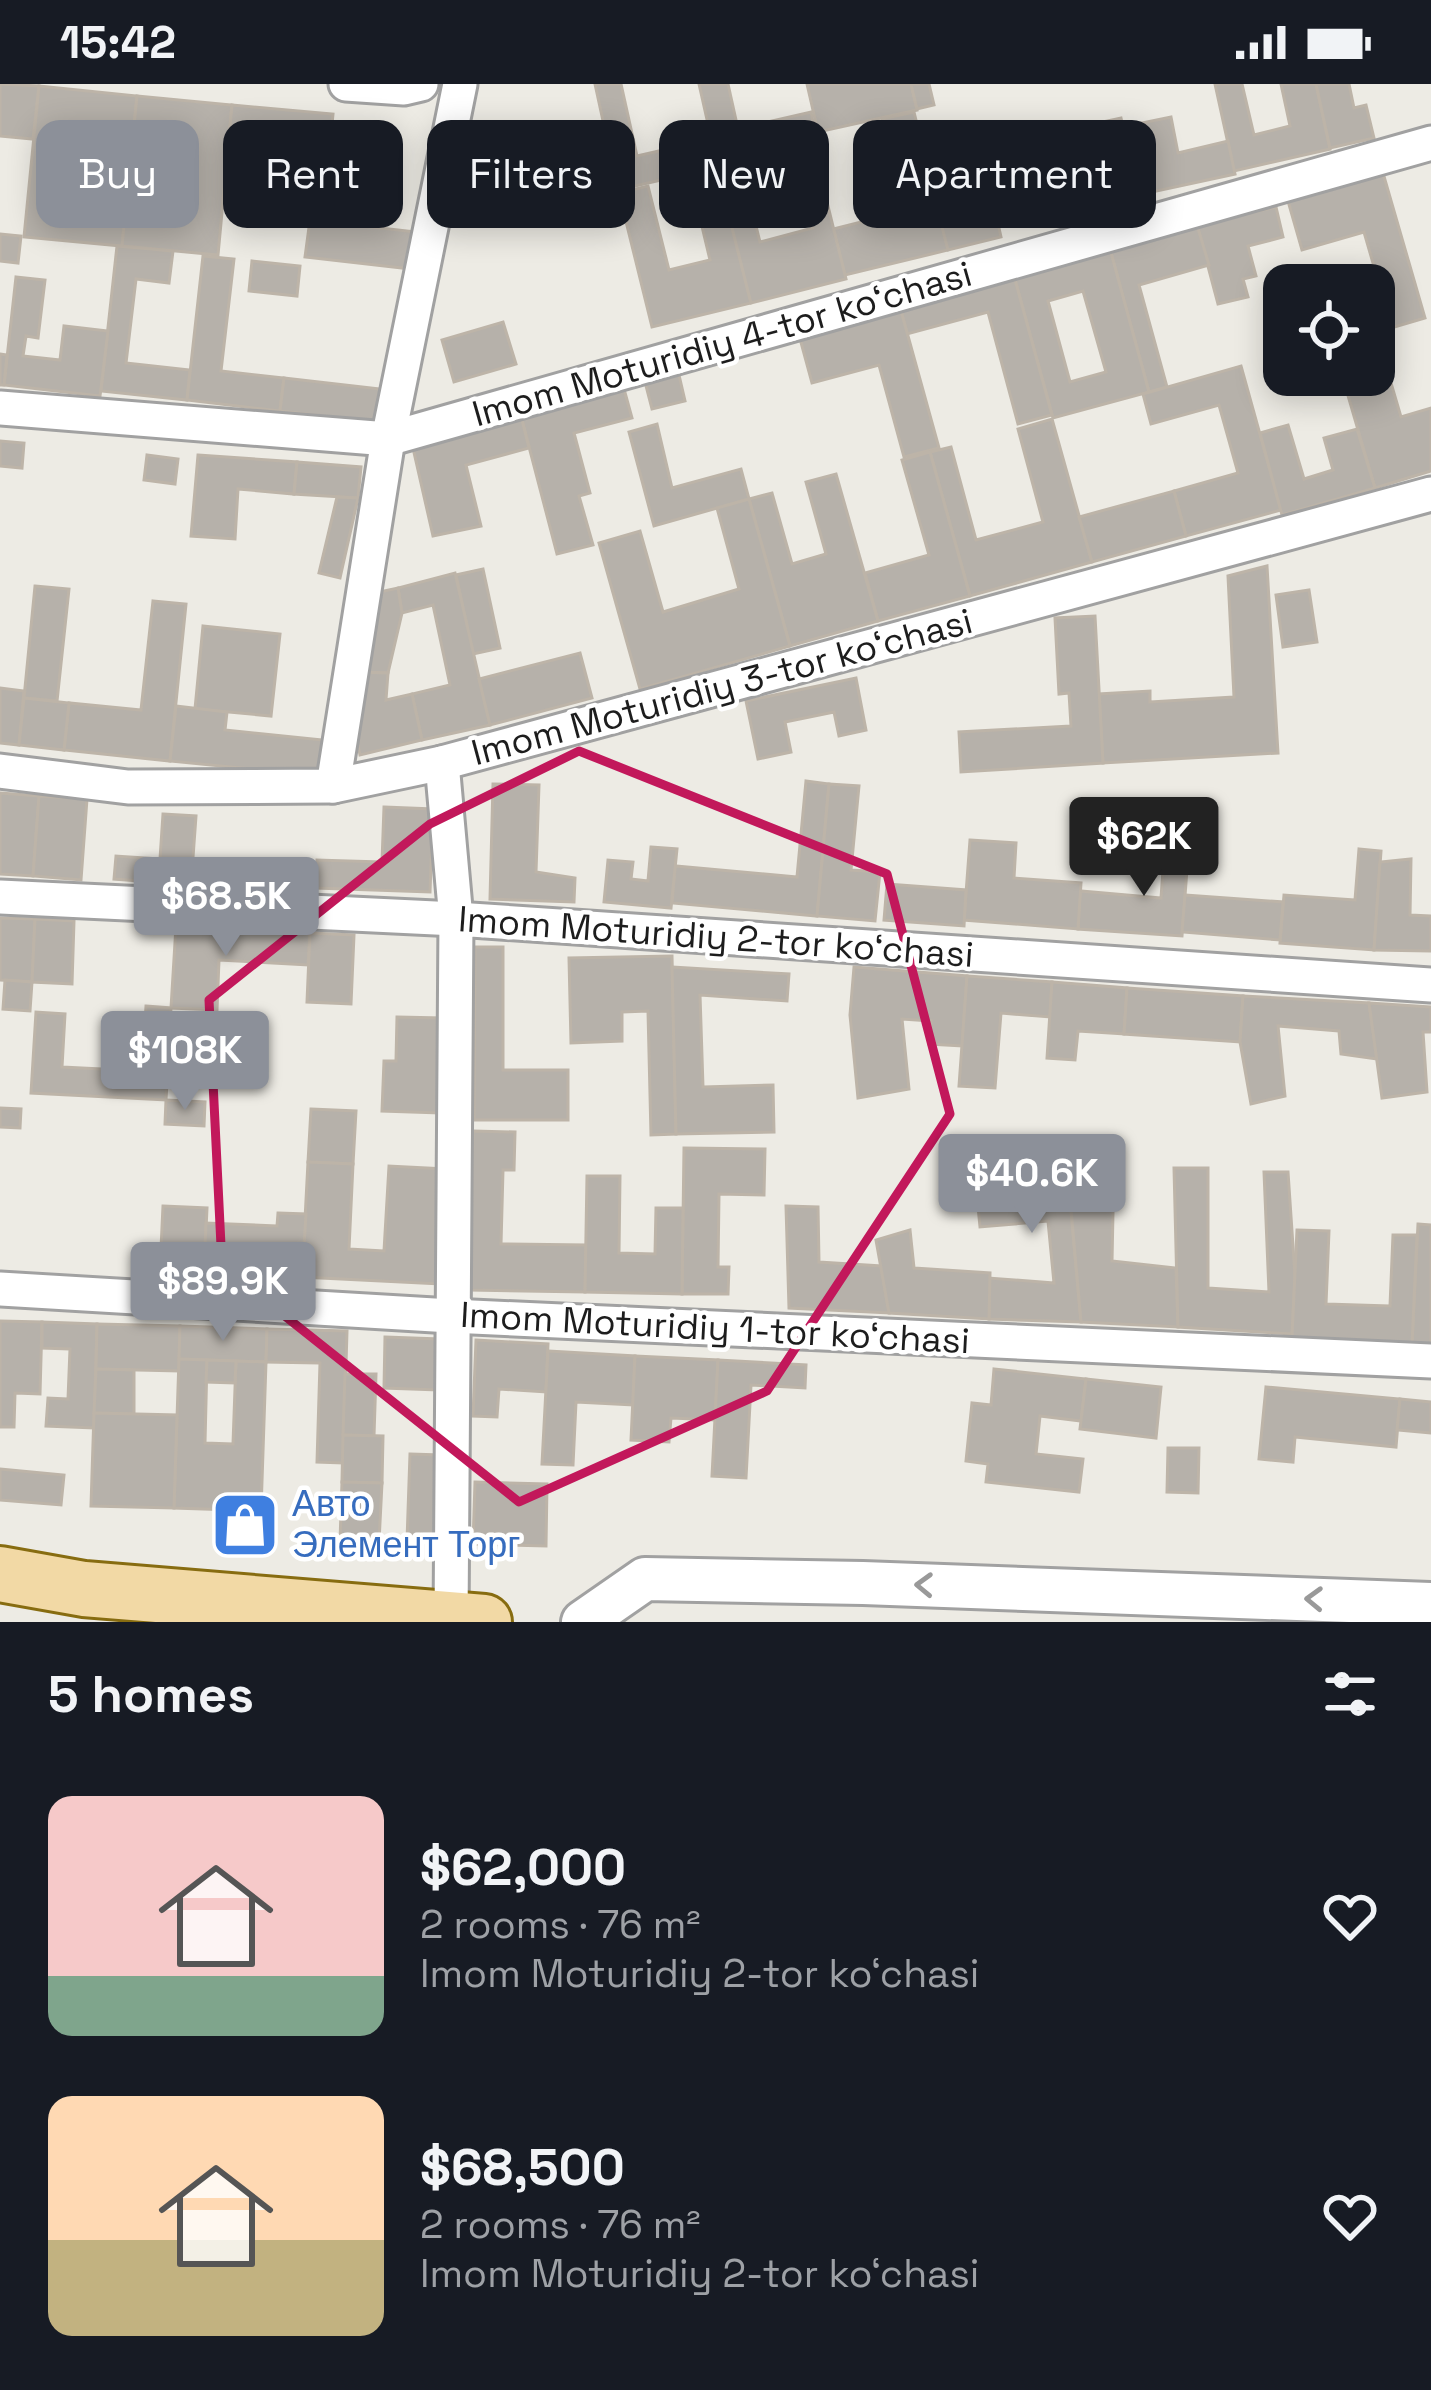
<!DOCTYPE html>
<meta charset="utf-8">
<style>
:root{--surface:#171b24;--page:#242831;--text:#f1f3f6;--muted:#9ea1a6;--accent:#8c9099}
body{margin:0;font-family:"Space Grotesk",sans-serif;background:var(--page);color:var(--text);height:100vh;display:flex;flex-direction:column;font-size:45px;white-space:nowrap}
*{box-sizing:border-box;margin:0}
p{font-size:39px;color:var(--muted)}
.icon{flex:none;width:66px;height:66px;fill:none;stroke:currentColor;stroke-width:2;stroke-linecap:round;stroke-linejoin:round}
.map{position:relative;height:1538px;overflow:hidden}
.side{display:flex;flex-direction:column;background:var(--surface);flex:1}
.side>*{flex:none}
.top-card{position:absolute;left:36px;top:36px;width:1359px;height:108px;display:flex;gap:24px}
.controls{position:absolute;left:1263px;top:180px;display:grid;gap:24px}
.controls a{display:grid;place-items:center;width:132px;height:132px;border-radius:24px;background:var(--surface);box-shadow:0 6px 30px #0003;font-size:60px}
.price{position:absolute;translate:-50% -102px;padding:0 27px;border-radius:12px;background:var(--accent);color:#fff;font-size:39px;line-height:78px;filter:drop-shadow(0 3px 6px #0008)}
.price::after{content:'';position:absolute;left:50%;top:72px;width:36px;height:27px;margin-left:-18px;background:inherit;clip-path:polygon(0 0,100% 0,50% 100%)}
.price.current{background:#222;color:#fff}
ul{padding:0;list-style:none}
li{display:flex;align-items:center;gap:36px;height:300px;padding:0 48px}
li span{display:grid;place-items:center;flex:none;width:336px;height:240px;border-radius:24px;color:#555}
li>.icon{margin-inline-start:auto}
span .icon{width:144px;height:144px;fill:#fffc;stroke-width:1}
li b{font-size:51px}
h2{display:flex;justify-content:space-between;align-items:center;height:144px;padding:0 48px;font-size:51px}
.tag{padding:0 42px;border-radius:24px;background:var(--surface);box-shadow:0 6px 30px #0003;font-size:42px;line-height:108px}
.tag.current{background:var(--accent);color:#fff}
.status{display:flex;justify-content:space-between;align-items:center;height:84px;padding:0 60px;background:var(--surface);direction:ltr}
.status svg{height:33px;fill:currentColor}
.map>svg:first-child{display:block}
.building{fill:#b6b1aa;stroke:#bdb4a8;stroke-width:3;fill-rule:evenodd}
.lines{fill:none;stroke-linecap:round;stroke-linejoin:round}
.minor-casing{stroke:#a1a1a1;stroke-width:39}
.tertiary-casing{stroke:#a1a1a1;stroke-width:48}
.primary-casing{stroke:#876c10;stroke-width:60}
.minor{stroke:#fff;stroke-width:33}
.tertiary{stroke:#fff;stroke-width:42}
.primary{stroke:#f2d9a5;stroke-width:54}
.oneway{stroke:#999}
.marked{fill:none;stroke:#c2185b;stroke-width:9;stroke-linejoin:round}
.labels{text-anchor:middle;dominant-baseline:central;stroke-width:9;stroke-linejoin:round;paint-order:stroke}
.street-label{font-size:36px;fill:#1d1d1d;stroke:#fff}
.shop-label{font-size:36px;fill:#366cbe;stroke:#fff;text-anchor:start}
</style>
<div class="status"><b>15:42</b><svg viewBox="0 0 49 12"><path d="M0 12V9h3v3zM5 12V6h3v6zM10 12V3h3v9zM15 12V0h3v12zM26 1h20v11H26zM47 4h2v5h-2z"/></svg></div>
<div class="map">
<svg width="1431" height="1538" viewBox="0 0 1431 1538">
<rect width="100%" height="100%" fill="#edebe4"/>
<!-- building -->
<g class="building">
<polygon points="0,0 39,2 33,55 0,52"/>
<polygon points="595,0 621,0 637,72 711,55 717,83 618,106"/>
<polygon points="699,0 728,0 738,45 811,28 817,57 717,80"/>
<polygon points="807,0 911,0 917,26 818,48"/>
<polygon points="911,0 929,0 934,21 917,25"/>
<polygon points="1215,0 1242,0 1254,51 1290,42 1281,0 1316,0 1330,65 1234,87"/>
<polygon points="1316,0 1349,0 1354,24 1366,21 1374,54 1330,64"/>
<path d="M39 2 137 12 122 162 24 153ZM60 39 97 42 90 110 54 107Z"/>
<path d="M137 12 232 21 218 171 122 162ZM157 49 189 52 183 116 151 113Z"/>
<polygon points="232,21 333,30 328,80 245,72 241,120 223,118"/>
<polygon points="914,28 948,166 845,191 833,145 905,127 882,35"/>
<polygon points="1171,33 1178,69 1228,57 1235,90 1138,111 1123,43"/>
<polygon points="1121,34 1139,116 1033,140 1024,98 1094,82 1089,59 1098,57 1094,40"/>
<polygon points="1383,89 1425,234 1374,249 1374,220 1384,217 1364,148 1302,166 1288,117"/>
<polygon points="648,102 669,186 710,176 700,134 728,127 751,219 652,243 619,109"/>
<polygon points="746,102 760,158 813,144 809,127 828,122 846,195 751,219 723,108"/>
<polygon points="994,122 1001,153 948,166 940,135"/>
<polygon points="1276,123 1283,153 1248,162 1256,192 1243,195 1248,213 1218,220 1197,141"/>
<polygon points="310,136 425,149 420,186 305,173"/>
<polygon points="1197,141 1209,181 1139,201 1167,303 1149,308 1110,165"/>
<polygon points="0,150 21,152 18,179 0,177"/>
<polygon points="117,162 173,167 169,199 136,195 126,279 190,286 187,316 101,307"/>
<path d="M1110 165 1149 308 1053 334 1014 192ZM1083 207 1106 288 1070 298 1048 217Z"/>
<polygon points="203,172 234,175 221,287 284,294 280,327 187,316"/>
<polygon points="252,177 300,182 297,212 249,207"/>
<polygon points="1014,192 1052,331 1018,340 988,228 907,250 900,223"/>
<polygon points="16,193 45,196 38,254 26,252 23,272 60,276 64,242 108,247 100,312 4,301"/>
<polygon points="900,223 939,364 904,373 879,281 812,299 799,251"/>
<polygon points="503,238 516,280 454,298 442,256"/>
<polygon points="1376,248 1401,333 1431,324 1431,387 1375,404 1342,291 1374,291"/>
<polygon points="0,270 7,271 4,301 0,301"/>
<polygon points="1241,282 1281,426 1186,452 1174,407 1238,389 1219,321 1151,340 1143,310"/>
<polygon points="679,291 685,317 652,325 645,298"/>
<polygon points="284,294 389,306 385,339 280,327"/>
<polygon points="624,305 632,334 574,349 590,409 579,412 593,461 557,470 521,332"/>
<polygon points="521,332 529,364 466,381 481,442 433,452 413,364"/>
<polygon points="1052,335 1092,478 970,512 930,368 951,363 976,456 1043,438 1018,345"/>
<polygon points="657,340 672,404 741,385 749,415 654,442 629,348"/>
<polygon points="1288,341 1304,395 1333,386 1324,354 1357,345 1375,404 1282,431 1260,349"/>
<polygon points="0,357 24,359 22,384 0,382"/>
<polygon points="930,368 970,512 878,537 865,489 929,471 902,376"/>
<polygon points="147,371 178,375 175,400 144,396"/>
<polygon points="198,371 297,378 294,410 238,405 235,455 191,452"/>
<polygon points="297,378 361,383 358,414 294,410"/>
<polygon points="836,390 878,537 790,562 749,415 772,409 792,480 826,470 806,398"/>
<polygon points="1174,407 1186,452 1092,478 1079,433"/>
<polygon points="337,413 358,414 340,494 319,489"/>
<polygon points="749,415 790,562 640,605 599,459 640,447 663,528 739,505 717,424"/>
<polygon points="1267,482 1278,669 1103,679 1099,610 1150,607 1150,618 1234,613 1228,492"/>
<polygon points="483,485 500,564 473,570 456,491"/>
<polygon points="455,489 490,641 422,656 412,610 450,601 433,521 402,529 398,504"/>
<polygon points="35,502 69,505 57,617 24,614"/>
<polygon points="398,504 402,529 388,589 358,588 370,510"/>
<polygon points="1309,506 1317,558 1283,563 1276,511"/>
<polygon points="153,517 186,520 170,677 64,666 69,619 141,626"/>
<polygon points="1095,532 1103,679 961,688 959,648 1071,642 1069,609 1059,610 1055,534"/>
<polygon points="203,542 280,550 271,632 195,625"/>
<polygon points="580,569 592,614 490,641 479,595"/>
<polygon points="358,588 388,589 386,616 412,610 422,656 360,671 354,643"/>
<polygon points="856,594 866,646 839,652 834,628 785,638 791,668 758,675 746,617"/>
<polygon points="0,604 24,607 19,661 0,659"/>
<polygon points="24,614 69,619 64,666 19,661"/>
<polygon points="176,622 227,628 225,646 323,656 320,692 170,677"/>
<polygon points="806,697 829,700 817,832 672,819 675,782 797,793"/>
<polygon points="493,700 539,701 536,788 575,794 574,818 490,815"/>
<polygon points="829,700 859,702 851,786 880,788 875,837 817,832"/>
<polygon points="0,709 39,712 33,792 0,790"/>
<polygon points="39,712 87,715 81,796 33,792"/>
<polygon points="384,723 433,725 430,808 316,804 317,776 382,778"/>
<polygon points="163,730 196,732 191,801 114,795 116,772 160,775"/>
<polygon points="1166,744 1190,745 1182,852 1078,845 1080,807 1161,814"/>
<polygon points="970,756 1016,759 1014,794 1081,799 1078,845 964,836"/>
<polygon points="651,763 677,765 671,824 604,818 608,776 633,778 631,795 648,797"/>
<polygon points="1359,765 1381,767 1374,866 1280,859 1284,811 1355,816"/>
<polygon points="1411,775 1410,831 1431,832 1431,867 1374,866 1380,778"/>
<polygon points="887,800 966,806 964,842 884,836"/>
<polygon points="1185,811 1283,818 1280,856 1182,848"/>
<polygon points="0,834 35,835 32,898 0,896"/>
<polygon points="35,835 74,837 72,900 32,898"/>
<polygon points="176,842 310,849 308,881 219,876 217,926 171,924"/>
<polygon points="310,849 354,851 351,920 307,918"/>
<polygon points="475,863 503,863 503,986 568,986 568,1036 474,1036"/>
<polygon points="672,872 676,1050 651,1051 648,927 622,928 622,957 571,959 569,874"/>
<polygon points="672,883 789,890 787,917 700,911 703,1003 773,1001 774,1048 676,1050"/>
<polygon points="854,883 967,892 962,962 929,960 931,937 902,935 909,1005 858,1014 850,931"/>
<polygon points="967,892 1052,898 1050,933 1001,929 995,1004 959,1002"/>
<polygon points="5,896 32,898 30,927 3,925"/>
<polygon points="1052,898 1127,904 1124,950 1078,947 1075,976 1047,974"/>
<polygon points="1127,904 1243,912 1240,958 1124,950"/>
<polygon points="1243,912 1369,919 1377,975 1341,970 1339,947 1278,942 1285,1012 1251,1020 1240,958"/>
<polygon points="1369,919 1431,923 1431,948 1423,948 1427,1008 1382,1014"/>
<polygon points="146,922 171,924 166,1016 31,1009 36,928 65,930 62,983 142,987"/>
<polygon points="397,933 442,934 440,1029 382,1027 384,977 396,977"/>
<polygon points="170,940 205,941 203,992 168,990"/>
<polygon points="166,1016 205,1018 204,1042 165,1040"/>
<polygon points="0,1024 21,1025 20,1044 0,1043"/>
<polygon points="311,1025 356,1027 353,1080 308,1078"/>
<polygon points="473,1047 515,1048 514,1086 503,1086 501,1160 586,1161 585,1208 470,1206"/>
<polygon points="684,1064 765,1065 764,1111 719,1110 718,1183 729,1183 728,1210 682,1210"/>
<polygon points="1066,1073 1081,1238 989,1235 989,1194 1054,1199 1048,1137 980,1143 974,1081"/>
<polygon points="308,1078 353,1080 349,1165 384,1167 389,1082 445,1085 440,1200 302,1193"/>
<polygon points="1114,1079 1112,1177 1176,1184 1178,1243 1081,1238 1067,1080"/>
<polygon points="1174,1084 1208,1084 1208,1204 1269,1208 1264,1088 1288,1088 1295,1192 1292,1250 1178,1243"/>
<polygon points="587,1092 620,1092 619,1169 655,1170 656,1124 683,1124 682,1210 585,1208"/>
<polygon points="163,1122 207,1124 204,1189 160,1186"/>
<polygon points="786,1122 818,1123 819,1178 881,1182 889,1229 789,1224"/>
<polygon points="278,1129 306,1130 302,1193 204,1189 206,1139 277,1142"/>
<polygon points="1418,1140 1431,1141 1431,1261 1412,1260"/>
<polygon points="910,1146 914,1184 990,1189 989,1235 889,1229 876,1156"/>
<polygon points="1297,1146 1329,1147 1326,1220 1390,1222 1393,1151 1417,1151 1412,1260 1292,1253"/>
<polygon points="0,1237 42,1238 40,1310 15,1309 14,1343 0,1343"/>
<polygon points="42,1238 97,1240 94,1344 46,1342 48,1314 68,1315 70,1265 42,1264"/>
<polygon points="97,1240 180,1242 179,1287 96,1285"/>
<polygon points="180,1242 267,1245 266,1278 179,1275"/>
<polygon points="267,1245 347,1247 343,1379 317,1378 320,1279 266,1278"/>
<polygon points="385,1253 439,1255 438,1306 384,1304"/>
<polygon points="476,1256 548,1260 546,1308 499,1305 497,1333 473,1332"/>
<polygon points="548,1267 635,1272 633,1321 576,1318 573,1381 542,1380"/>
<polygon points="635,1272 718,1276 715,1336 671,1334 669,1358 631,1356"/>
<polygon points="179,1275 207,1276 205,1359 233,1360 236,1277 266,1278 261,1427 174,1424"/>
<polygon points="207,1276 236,1277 235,1299 206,1298"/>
<polygon points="718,1276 806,1281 805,1304 751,1301 746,1394 712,1392"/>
<polygon points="96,1285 134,1286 134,1330 94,1329"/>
<polygon points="994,1285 1086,1295 1081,1337 1040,1332 1036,1370 1083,1375 1079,1408 986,1398 988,1380 966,1377 972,1319 991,1321"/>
<polygon points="345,1290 376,1290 374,1352 343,1351"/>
<polygon points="1086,1295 1161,1303 1156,1354 1080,1345"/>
<polygon points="1266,1303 1400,1315 1396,1363 1295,1353 1293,1378 1259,1375"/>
<polygon points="1400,1315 1431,1318 1431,1349 1397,1346"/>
<polygon points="94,1329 177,1331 174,1424 91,1422"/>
<polygon points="343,1351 383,1352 382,1399 342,1398"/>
<polygon points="1168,1364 1199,1364 1198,1409 1167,1408"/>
<polygon points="410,1370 440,1371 437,1458 407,1457"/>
<polygon points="0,1385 64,1391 61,1421 0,1416"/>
<polygon points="342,1398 382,1399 379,1458 340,1457"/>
<polygon points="475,1398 547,1400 546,1462 473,1460"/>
</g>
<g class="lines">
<defs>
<g id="minor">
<polyline points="346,0 404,4 421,0"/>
<polyline points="0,324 388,355 1431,59"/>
<polyline points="442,679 456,835 451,1538"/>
<polyline points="0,687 128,703 333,702 442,679 1431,410"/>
<polyline points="333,702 388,355 460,0"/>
<polyline points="0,813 456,835 1431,901"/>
<polyline points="0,1205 451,1232 1431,1277"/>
</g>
<polyline id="tertiary" points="583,1538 645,1495 863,1499 1431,1520"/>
<polyline id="primary" points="0,1490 84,1505 484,1538"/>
</defs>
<!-- minor casing -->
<use href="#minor" class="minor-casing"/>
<!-- tertiary casing -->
<use href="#tertiary" class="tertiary-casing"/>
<!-- primary casing -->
<use href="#primary" class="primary-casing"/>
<!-- minor -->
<use href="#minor" class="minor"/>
<!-- tertiary -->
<use href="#tertiary" class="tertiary"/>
<!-- primary -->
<use href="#primary" class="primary"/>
</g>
<!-- one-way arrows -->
<defs><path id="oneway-chevron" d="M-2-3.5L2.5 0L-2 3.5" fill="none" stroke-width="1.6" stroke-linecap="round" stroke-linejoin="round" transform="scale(3)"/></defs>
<g class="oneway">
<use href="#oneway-chevron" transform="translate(924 1501) rotate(-178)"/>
<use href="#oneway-chevron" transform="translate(1314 1515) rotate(-178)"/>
</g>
<!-- marked area -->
<path class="marked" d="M579 667 887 790 950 1030 767 1307 519 1418 222 1182 209 916 430 740Z"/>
<!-- icons -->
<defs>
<symbol id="shop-square" viewBox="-11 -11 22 22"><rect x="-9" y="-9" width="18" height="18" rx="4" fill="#3f7fe0" stroke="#fff"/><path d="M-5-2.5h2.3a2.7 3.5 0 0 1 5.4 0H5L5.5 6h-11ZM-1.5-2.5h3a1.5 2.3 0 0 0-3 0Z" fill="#fff"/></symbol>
</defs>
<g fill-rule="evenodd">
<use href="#shop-square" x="207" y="1403" width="76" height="76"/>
</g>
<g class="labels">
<!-- street labels -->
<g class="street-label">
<text transform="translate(722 260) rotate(-16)">Imom Moturidiy 4-tor koʻchasi</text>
<text transform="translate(722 603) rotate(-15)">Imom Moturidiy 3-tor koʻchasi</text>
<text transform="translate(716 853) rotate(4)">Imom Moturidiy 2-tor koʻchasi</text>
<text transform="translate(715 1244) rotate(3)">Imom Moturidiy 1-tor koʻchasi</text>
</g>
<!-- shop labels -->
<g class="shop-label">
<text x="292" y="1420">Авто<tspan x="292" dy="41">Элемент Торг</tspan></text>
</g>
</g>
</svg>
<div class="controls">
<a><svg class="icon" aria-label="locate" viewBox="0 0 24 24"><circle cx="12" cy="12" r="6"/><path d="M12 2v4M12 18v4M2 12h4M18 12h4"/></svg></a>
</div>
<b class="price current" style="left:1144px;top:815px">$62K</b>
<b class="price" style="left:226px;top:875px">$68.5K</b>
<b class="price" style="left:185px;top:1029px">$108K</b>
<b class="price" style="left:1032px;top:1152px">$40.6K</b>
<b class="price" style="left:223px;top:1260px">$89.9K</b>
<div class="top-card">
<a class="tag current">Buy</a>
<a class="tag">Rent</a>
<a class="tag">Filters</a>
<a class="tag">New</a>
<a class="tag">Apartment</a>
</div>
</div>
<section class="side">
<h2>5 homes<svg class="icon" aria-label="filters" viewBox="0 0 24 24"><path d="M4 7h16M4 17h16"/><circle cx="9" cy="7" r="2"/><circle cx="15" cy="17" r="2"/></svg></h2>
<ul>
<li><span style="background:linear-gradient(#f6c9c9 75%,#7fa58c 0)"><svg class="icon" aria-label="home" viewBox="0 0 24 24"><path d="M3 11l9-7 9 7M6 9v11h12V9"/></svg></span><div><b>$62,000</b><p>2 rooms · 76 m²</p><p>Imom Moturidiy 2-tor koʻchasi</p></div><svg class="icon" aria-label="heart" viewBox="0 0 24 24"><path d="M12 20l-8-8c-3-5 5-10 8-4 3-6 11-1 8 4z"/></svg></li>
<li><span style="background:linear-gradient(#ffd9b3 60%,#c2b280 0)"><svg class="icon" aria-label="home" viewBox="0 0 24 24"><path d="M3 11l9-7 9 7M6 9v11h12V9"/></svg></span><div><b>$68,500</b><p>2 rooms · 76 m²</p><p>Imom Moturidiy 2-tor koʻchasi</p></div><svg class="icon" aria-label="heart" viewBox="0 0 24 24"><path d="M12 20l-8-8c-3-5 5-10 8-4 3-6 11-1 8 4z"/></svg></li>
</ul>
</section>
